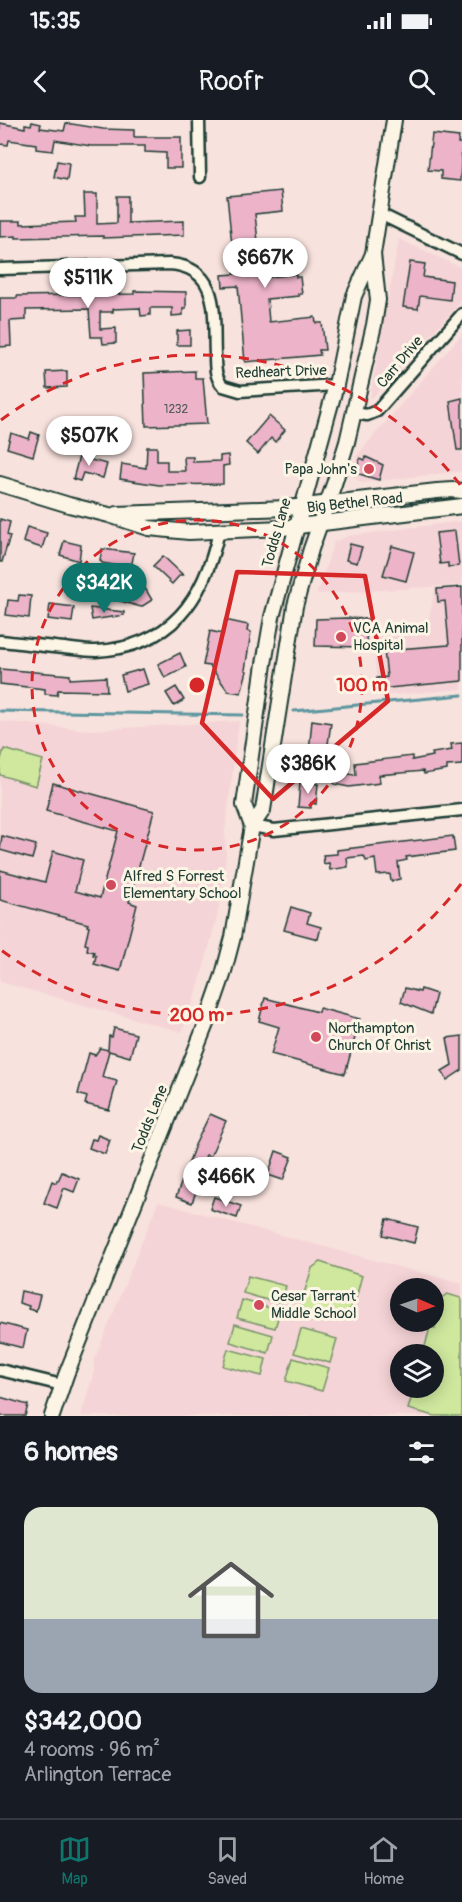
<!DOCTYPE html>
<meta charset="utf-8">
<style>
:root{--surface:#171b24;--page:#242831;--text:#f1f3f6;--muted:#9ea1a6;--line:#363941;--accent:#0f766e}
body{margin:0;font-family:Pangolin,sans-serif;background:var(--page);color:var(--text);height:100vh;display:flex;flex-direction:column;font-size:22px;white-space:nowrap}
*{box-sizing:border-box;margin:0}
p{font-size:20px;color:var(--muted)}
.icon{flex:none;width:33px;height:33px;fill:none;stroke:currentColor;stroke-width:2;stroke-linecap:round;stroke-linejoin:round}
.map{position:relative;height:1296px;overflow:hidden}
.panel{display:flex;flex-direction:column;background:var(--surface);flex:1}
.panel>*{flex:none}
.needle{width:39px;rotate:92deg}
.fabs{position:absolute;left:390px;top:1158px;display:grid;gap:12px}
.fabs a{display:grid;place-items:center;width:54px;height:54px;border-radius:50%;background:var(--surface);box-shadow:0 3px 15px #0003;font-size:30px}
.price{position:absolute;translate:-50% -51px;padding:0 14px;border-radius:21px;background:#fff;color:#222;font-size:20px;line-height:39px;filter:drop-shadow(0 2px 3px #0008)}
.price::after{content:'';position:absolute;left:50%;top:36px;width:18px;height:14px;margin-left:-9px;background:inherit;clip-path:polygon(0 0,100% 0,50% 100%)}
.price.on{background:var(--accent);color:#fff}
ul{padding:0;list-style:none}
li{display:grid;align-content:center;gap:12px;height:318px;padding:0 24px}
li span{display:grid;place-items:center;height:186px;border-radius:18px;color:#555}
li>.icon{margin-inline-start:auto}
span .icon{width:108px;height:108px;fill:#fffc;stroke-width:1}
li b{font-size:26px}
h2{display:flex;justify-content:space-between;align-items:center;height:72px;padding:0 24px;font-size:26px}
.status{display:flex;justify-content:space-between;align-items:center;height:42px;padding:0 30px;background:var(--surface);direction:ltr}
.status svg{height:16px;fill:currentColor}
header{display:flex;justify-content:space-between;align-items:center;height:78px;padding:0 24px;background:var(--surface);font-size:27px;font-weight:600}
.tabs{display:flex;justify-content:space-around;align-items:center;height:84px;border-top:2px solid var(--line);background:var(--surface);font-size:16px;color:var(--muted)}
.tabs a{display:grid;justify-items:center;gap:3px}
.tabs .on{color:var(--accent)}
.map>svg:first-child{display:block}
.built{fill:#f5d4d7;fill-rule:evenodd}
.green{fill:#cfe89e;stroke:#779269;stroke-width:1.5}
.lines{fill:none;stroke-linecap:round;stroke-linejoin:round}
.stream{stroke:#5d969f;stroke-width:3}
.building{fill:#edb4c9;stroke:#1f3d34;stroke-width:1.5}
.minor-casing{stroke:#1f3d34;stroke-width:15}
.secondary-casing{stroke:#1f3d34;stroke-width:18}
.minor{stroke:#fcf5e5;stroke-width:10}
.secondary{stroke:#fcf5e5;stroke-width:14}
.marked{fill:none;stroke:#d62828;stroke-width:4.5;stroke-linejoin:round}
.ring{fill:none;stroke:#d62828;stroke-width:3;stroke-dasharray:10 8}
.poi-dot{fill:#d1495b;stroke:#fcf5e5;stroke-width:2}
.labels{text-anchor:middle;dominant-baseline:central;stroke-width:6;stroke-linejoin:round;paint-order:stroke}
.number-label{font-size:12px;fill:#525b59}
.street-label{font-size:15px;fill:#1f3d34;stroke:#fcf5e5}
.poi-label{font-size:15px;fill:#1f3d34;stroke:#fcf5e5;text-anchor:start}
.centre{fill:#d62828;stroke:#fcf5e5;stroke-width:3}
.ring-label{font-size:18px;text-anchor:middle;font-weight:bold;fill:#d62828;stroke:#fcf5e5;stroke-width:6;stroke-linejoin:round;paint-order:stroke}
</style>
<div class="status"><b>15:35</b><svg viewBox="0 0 49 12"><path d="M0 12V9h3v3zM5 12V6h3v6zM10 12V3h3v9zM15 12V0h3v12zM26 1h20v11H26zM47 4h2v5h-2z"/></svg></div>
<header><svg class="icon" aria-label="back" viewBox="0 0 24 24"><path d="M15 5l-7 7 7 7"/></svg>Roofr<svg class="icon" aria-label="search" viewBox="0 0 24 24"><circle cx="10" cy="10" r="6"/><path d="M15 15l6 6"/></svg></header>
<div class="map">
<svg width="462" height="1296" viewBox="0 0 462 1296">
<rect width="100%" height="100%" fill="#f8e2dd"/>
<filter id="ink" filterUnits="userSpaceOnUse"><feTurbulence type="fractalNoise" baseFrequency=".0167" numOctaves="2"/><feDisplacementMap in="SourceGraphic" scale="12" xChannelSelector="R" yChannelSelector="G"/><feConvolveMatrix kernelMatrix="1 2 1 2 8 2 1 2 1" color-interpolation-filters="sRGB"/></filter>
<g filter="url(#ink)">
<!-- built -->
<g class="built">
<polygon points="399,119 462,148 462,181 372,278 370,277"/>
<polygon points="462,214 462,351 362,363 354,357 353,351 357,335"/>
<polygon points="462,401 462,465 317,474 334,422 348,416"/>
<polygon points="462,467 462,569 378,576 373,518 427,510 435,468"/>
<polygon points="0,601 89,610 239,601 225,711 226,736 218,793 199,865 182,912 0,862"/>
<path d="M158 1082 462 1164V1296H81L94 1251V1241ZM400 1168H434V1202H400ZM400 1234H434V1268H400Z"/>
</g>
<!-- green -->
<g class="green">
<polygon points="4,629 43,640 36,666 0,655 0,642"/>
<path d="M320 1142 362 1156C359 1164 358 1175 354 1183 344 1204 315 1200 297 1196L312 1148Z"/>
<polygon points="248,1156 286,1166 281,1184 243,1173"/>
<polygon points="447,1174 461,1178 462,1181 462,1296 435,1296 408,1289 414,1268 434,1268 434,1234 423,1234 430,1207 435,1208 440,1179"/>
<polygon points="242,1180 280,1191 275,1208 237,1198"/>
<polygon points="235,1204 273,1215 268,1233 230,1222"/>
<polygon points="301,1209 337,1219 330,1243 294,1233"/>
<polygon points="228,1229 266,1239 262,1256 223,1246"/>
<polygon points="293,1238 329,1248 322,1271 286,1261"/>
</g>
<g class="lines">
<!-- stream -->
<g class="stream">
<polyline points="0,591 243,595"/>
<polyline points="294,591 462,575"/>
</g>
</g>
<!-- building -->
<g class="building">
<polygon points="32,2 41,4 40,8 64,11 66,3 103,9 134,10 134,17 181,17 181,48 166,48 166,33 145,32 145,26 91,26 55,20 53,31 36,29 36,24 9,20 8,25 0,24 0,3 25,8 25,4 31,5"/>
<polygon points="432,14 459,17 458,23 462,23 460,61 441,59 441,51 428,50"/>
<polygon points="57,41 69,43 67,60 54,57"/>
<polygon points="281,71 283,91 255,94 262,158 296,154 296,157 300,157 302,174 298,174 299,176 267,179 269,202 315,197 316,203 322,203 325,230 319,230 320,235 245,242 238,166 223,167 222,155 235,154 227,76"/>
<polygon points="84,74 97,74 97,104 117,103 117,76 128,76 128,103 184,101 184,115 103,118 103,116 16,118 16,116 0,117 0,101 21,101 21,104 76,102 75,97 85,97"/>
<polygon points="410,142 425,144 423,157 452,161 450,180 420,176 418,189 403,187"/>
<polygon points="134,171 186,172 186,188 183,188 183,195 172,196 172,188 150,188 150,195 141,196 140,188 113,189 113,192 100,192 100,209 116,208 116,223 103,224 102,217 91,217 89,189 26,190 26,200 10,201 11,226 0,227 0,178 17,178 17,176 134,174"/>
<polygon points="190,210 190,225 177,225 177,211"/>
<polygon points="67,251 67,267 47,268 46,252"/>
<polygon points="195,251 195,258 203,258 207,304 146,306 144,253"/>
<polygon points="462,278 462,330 457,330 450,281"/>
<polygon points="269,296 285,310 275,322 271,318 258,334 246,323"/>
<polygon points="31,312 39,315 33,336 7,328 11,313 29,319"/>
<polygon points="147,327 157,327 157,341 167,341 167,351 185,351 184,337 193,337 193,342 220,341 220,336 228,335 229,345 223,346 223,364 159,365 120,359 122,344 146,348"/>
<polygon points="81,329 89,331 87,339 107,344 103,358 83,353 80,361 73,359"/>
<polygon points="366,337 383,345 379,360 356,353 360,338 365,340"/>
<polygon points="0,399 10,402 7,415 10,416 2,442 0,442"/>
<polygon points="27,407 47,413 42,428 23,422"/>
<polygon points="455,411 459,446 448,447 448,443 440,444 436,413"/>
<polygon points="64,421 81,425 79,441 60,435"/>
<polygon points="350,424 362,427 357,443 346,440"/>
<polygon points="392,426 414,432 406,461 383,455"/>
<polygon points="102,429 134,433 131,448 102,443 100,440"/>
<polygon points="163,436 183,455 180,455 172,464 153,446"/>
<polygon points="142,463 152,480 141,487 120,481 134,473 132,470"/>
<polygon points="462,467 462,561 378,569 377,558 387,557 384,530 449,525 445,481 438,482 437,469"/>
<polygon points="19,475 31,476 29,498 6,495 8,480 18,481"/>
<polygon points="50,484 74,487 72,502 48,499"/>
<polygon points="90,488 124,492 124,495 92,500"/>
<polygon points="347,498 367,499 366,527 315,526 316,499"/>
<polygon points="225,500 248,505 247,511 251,512 245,550 247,551 241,573 228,571 210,546 203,545 210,511 223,514"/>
<polygon points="180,533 186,547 165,558 158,544"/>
<polygon points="0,549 70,555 70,559 106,557 107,571 58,570 57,575 45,574 45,569 0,564"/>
<polygon points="143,549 148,564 125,571 121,555"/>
<polygon points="176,567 184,580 174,586 166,573"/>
<polygon points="312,600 331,603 328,624 333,625 331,637 309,633"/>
<polygon points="462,623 462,645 447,646 447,650 424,654 423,651 379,655 380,663 349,667 334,664 336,652 356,655 355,643 412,636 412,640 433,636 432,633 452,630 451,624"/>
<polygon points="300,662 318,664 316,684 311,683 311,688 298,687"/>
<polygon points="53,663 154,691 129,782 137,785 120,851 94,844 96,836 93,835 94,832 87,830 88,825 85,824 89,807 87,806 88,804 0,780 0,750 45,762 53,731 83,740 75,771 100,778 118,711 46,691"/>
<polygon points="2,716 36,725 32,739 0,730"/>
<polygon points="453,716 455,731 406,737 407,740 398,742 400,759 391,761 390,754 377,755 375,739 366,741 364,736 347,738 348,747 330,750 329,743 324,744 323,735 337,734 337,730"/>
<polygon points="291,787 310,793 307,803 321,807 318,819 284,810"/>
<polygon points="405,868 420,872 421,869 436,874 431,894 401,882"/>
<polygon points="265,878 318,892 319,888 360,899 345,954 271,934 279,907 259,901"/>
<polygon points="114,908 136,914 130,937 109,931 102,957 117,961 109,990 85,984 87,977 78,974 89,933 95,935 100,928 108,930 109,916 112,917"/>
<polygon points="462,916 462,950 447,960 442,951 452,945 447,918"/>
<polygon points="210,994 226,1001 210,1037 206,1035 198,1055 201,1057 192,1083 176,1077 195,1025"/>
<polygon points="98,1015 110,1020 105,1034 89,1028 92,1019 96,1020"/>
<polygon points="276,1031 292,1037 283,1060 268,1055"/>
<polygon points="246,1046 261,1051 257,1065 241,1060"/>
<polygon points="62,1052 79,1059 74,1072 64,1068 57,1088 44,1083 52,1061 56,1063 57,1060 58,1061"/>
<polygon points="214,1077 241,1086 237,1098 210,1089"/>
<polygon points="387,1099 418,1107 414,1123 383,1115"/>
<polygon points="21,1171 40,1175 36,1191 28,1189 29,1186 19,1183"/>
<polygon points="0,1203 27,1210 23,1228 0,1222"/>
<polygon points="0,1277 28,1285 25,1296 0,1296"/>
</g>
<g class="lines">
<defs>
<g id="minor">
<polyline points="199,0 200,57"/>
<polyline points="380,94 462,134"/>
<path d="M0 149 170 144C222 148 213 197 215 235 215 246 215 258 223 266L240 271 336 265"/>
<polyline points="354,293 367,295 377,291 462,194"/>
<path d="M0 521C21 523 43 526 64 528 74 529 85 531 96 531 171 527 204 480 219 411"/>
<polyline points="252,706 274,710 462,690"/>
<polyline points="0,1250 62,1265"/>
</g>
<g id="secondary">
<polyline points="0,364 69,385 109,395 149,408 189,412 282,408 462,386"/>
<polyline points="117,394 287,388 437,371 453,370 462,371"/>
<polyline points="252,706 244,685 264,544 272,497 336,265 354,176 373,134 394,0"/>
<polyline points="52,1296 66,1255 206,904 223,855 233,817 252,706 263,690 295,486 311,429 334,364 347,322 374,205 378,180 373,134"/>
</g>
</defs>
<!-- minor casing -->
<use href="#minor" class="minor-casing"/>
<!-- secondary casing -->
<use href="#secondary" class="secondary-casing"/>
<!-- minor -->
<use href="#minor" class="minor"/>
<!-- secondary -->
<use href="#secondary" class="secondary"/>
</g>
</g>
<!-- marked area -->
<path class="marked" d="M237 452 365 456 388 581 273 679 202 603Z"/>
<!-- distance rings -->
<g class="ring">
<circle cx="197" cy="565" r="165"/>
<path d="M461 764A330 330 0 0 1 1 830M1 300A330 330 0 0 1 461 366"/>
</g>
<!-- markers -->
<g class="poi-dot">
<circle cx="369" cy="349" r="6"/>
<circle cx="341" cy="517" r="6"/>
<circle cx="111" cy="765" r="6"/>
<circle cx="316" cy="917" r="6"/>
<circle cx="259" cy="1185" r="6"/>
</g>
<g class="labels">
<!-- number labels -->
<g class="number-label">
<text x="176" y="289">1232</text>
</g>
<!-- street labels -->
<g class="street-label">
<text transform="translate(400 242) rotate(-50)">Carr Drive</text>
<text transform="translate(281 252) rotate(-2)">Redheart Drive</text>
<text transform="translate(355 383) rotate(-6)">Big Bethel Road</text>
<text transform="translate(277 413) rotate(-74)">Todds Lane</text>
<text transform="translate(150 999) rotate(-68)">Todds Lane</text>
</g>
<!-- poi labels -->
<g class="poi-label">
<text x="357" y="349" text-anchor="end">Papa John's</text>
<text x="353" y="508">VCA Animal<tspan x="353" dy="17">Hospital</tspan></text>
<text x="123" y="756">Alfred S Forrest<tspan x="123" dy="17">Elementary School</tspan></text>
<text x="328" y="908">Northampton<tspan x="328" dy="17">Church Of Christ</tspan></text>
<text x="271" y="1176">Cesar Tarrant<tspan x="271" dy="17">Middle School</tspan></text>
</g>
</g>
<circle cx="197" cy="565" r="9" class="centre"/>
<g class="ring-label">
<text x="362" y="571">100 m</text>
<text x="197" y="901">200 m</text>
</g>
</svg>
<div class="fabs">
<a><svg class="needle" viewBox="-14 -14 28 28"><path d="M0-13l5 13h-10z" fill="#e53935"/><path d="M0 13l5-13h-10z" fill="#9ea1a6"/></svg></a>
<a><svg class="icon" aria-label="layers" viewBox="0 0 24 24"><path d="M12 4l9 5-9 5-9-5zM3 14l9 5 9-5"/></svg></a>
</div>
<b class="price" style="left:265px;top:169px">$667K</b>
<b class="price" style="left:88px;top:189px">$511K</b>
<b class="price" style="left:89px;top:347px">$507K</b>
<b class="price on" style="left:104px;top:494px">$342K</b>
<b class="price" style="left:308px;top:675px">$386K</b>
<b class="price" style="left:226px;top:1088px">$466K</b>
</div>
<section class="panel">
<h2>6 homes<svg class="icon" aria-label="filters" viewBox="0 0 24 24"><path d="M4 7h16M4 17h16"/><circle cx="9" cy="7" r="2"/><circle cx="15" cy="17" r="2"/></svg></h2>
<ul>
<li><span style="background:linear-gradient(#dfe7d0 60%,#9aa5b1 0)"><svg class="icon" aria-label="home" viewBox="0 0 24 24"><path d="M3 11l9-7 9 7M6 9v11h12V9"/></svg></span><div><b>$342,000</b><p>4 rooms · 96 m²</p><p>Arlington Terrace</p></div></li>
</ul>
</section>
<nav class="tabs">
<a class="on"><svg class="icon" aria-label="map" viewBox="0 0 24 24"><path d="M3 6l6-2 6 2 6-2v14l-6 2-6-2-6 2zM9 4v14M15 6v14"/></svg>Map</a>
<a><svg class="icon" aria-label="saved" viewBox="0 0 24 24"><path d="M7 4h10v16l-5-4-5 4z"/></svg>Saved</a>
<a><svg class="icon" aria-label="home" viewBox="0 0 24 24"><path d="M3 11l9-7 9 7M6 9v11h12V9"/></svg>Home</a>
</nav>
